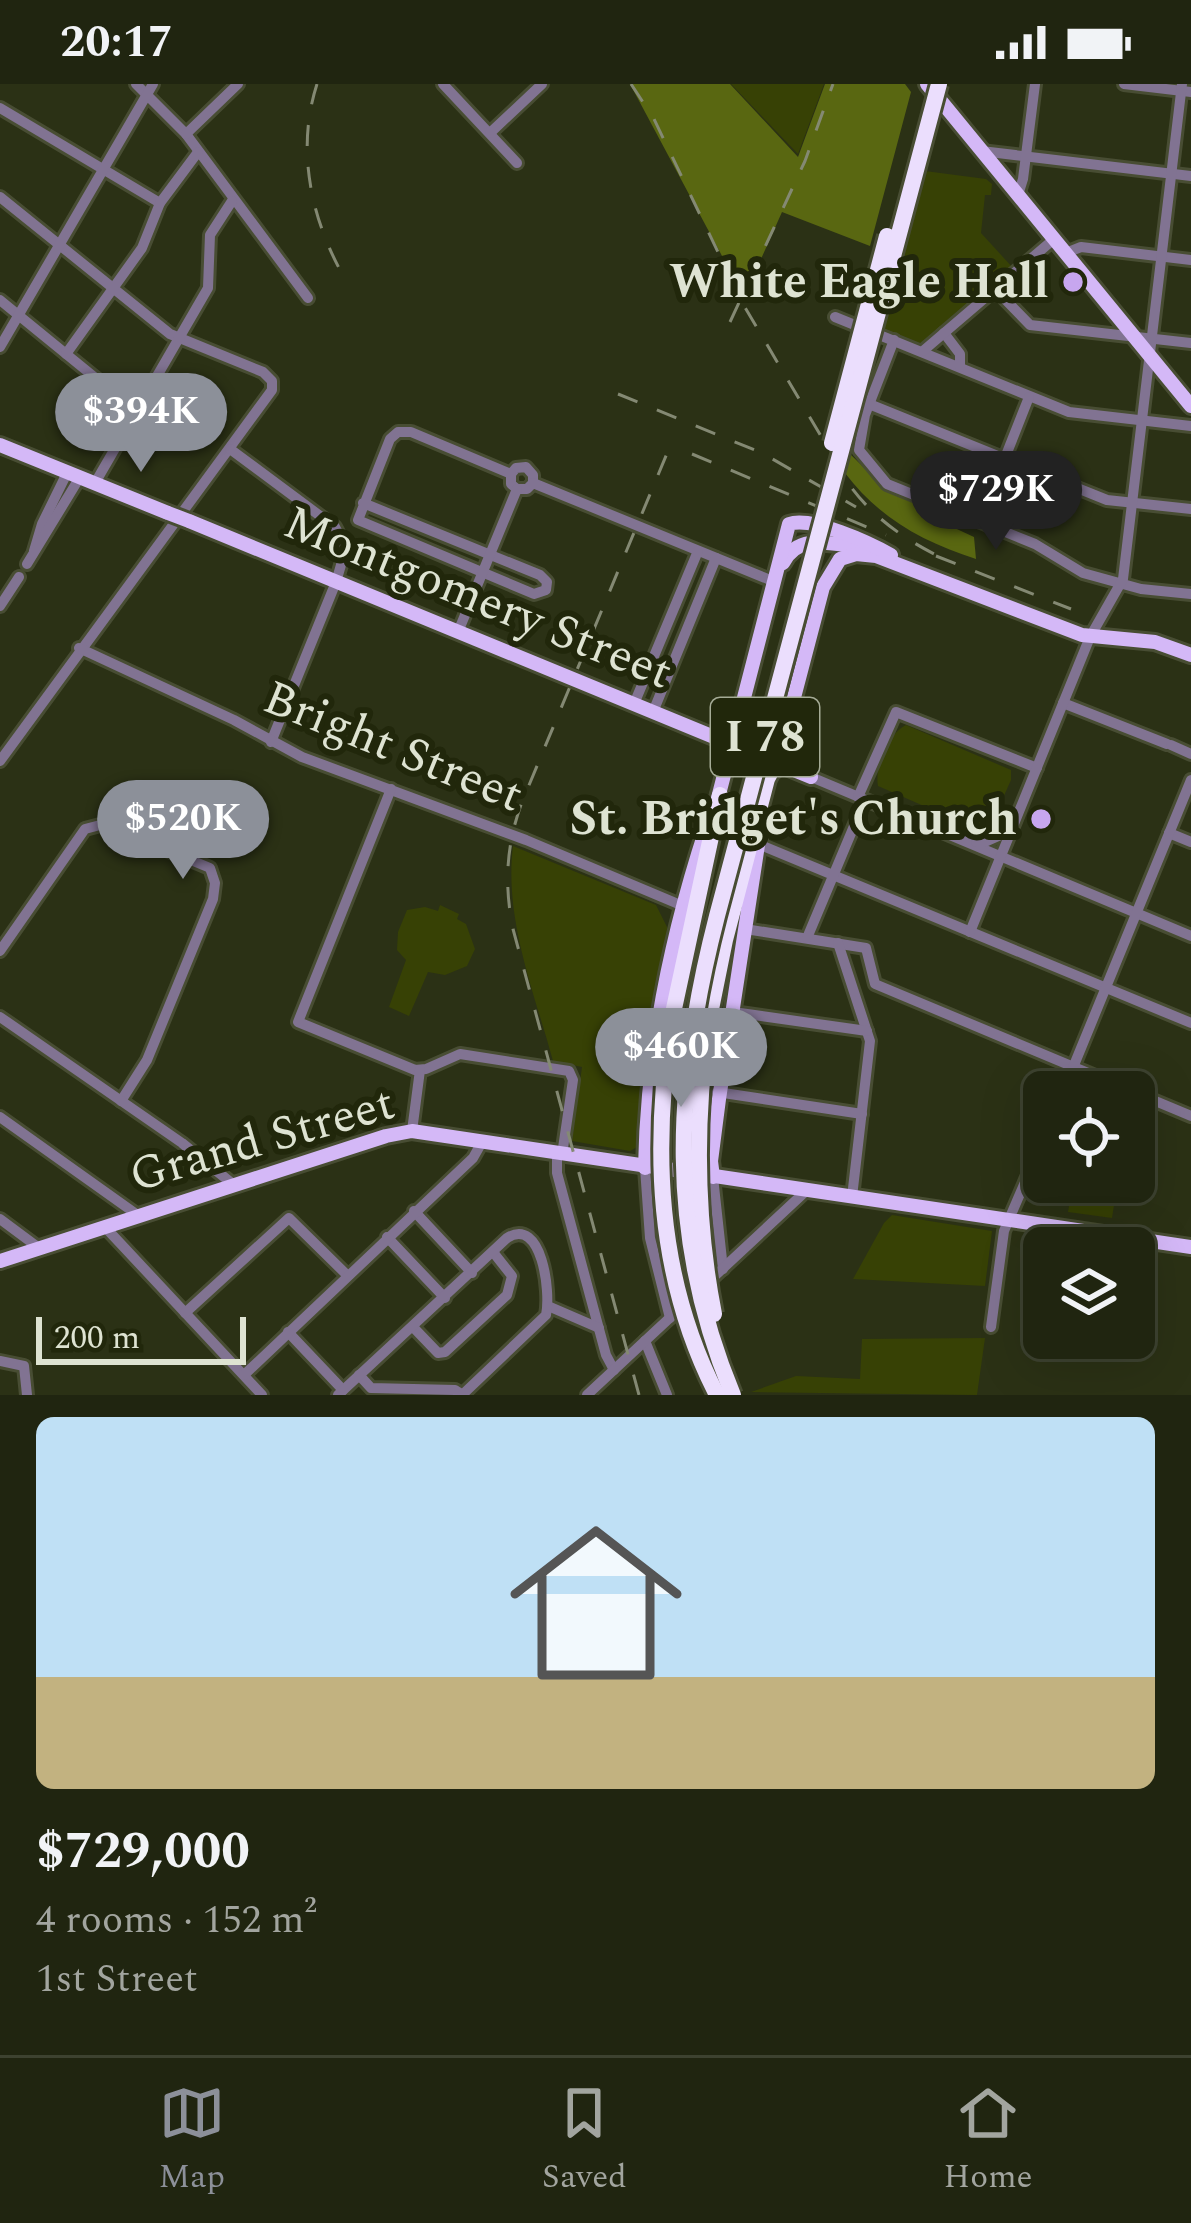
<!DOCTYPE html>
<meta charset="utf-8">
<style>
:root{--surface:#202510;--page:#2d311e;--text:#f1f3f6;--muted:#a2a59f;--line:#3d4230;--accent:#8c9099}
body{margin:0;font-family:Spectral,serif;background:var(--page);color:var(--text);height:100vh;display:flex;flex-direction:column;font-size:45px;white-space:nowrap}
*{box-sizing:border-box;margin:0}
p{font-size:39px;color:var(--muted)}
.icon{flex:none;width:66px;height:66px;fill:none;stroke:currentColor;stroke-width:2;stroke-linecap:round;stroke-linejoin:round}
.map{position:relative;height:1311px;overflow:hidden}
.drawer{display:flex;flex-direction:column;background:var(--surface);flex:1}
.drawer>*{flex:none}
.tools{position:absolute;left:1023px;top:987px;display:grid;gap:24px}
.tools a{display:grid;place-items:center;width:132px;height:132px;border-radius:18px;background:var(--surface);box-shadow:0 12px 48px #0002,0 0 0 3px var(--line);font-size:60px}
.scale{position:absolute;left:36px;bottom:30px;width:210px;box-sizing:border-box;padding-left:12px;border:6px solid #dee3d2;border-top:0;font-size:33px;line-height:42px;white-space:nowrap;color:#dee3d2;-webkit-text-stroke:9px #21270b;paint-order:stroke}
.price{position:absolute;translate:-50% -102px;padding:0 27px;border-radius:42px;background:var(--accent);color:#fff;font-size:39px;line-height:78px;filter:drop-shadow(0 3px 6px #0008)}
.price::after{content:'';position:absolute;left:50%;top:72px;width:36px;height:27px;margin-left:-18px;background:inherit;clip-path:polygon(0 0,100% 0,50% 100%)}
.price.current{background:#222;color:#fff}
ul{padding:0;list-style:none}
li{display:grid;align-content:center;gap:24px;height:636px;padding:0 36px}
li span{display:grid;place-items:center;height:372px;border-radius:18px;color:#555}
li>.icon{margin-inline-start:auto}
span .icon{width:216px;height:216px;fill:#fffc;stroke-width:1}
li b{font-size:51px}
.status{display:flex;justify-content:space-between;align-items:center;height:84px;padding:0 60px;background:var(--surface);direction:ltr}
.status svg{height:33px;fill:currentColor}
.tab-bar{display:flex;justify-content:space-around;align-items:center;height:168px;border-top:3px solid var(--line);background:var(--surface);font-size:33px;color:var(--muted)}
.tab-bar a{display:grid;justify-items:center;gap:6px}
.tab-bar .current{color:var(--accent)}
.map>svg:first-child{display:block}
.green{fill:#374105}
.forest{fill:#596711}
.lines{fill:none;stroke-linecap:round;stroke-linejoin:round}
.minor-casing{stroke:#484d33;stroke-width:16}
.major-casing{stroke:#484d33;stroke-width:20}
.highway-casing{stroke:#484d33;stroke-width:22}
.minor{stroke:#817392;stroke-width:10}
.major{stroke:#d4b8f7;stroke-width:14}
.highway{stroke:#ebdefd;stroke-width:16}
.rail{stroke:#848973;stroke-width:3;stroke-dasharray:21 21;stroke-linecap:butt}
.major-bridge-casing{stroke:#484d33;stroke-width:20;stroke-linecap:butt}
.highway-bridge-casing{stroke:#484d33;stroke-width:22;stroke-linecap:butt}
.major-bridge{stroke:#d4b8f7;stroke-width:14}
.highway-bridge{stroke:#ebdefd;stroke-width:16}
.poi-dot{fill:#c7a6ef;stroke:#21270b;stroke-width:4.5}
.labels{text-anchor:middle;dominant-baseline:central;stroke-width:12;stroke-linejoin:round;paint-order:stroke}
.shield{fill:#21270b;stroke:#a5ab96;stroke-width:3}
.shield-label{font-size:45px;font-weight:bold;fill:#dee3d2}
.poi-label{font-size:48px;font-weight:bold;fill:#dee3d2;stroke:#21270b;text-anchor:end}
.street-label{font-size:48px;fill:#dee3d2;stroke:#21270b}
</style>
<div class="status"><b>20:17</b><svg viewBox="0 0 49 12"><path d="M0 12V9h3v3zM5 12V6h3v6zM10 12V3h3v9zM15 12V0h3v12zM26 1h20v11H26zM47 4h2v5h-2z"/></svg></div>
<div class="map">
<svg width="1191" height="1311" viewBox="0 0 1191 1311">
<rect width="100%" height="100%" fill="#2b3115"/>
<!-- green -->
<g class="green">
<polygon points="731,0 824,0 798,70"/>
<polygon points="925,87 986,95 992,100 991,111 985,111 981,149 1013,184 920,261 883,246"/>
<path d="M906 641 1011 686V696L990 743 979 746 878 702C874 683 889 649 906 641Z"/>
<path d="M513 762 656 821 669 847 646 963 639 1062 630 1067 572 1057 582 983 553 977C534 907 504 835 513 762Z"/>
<polygon points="440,821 459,830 457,835 466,840 475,865 467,882 445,891 428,888 409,932 389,923 406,876 397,866 398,848 407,826 425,823 438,827"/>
<polygon points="1073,1098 1117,1102 1112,1134 1068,1128"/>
<polygon points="892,1131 992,1147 985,1202 853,1195 884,1139"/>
<polygon points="985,1254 977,1311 751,1308 796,1292 860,1295 862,1255"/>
</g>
<!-- forest -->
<g class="forest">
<polygon points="630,0 730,0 798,73 825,0 905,0 911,8 870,162 782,128 744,213"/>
<path d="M850 370 889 408 949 432 946 440 974 453 976 475C923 458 879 434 845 389Z"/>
</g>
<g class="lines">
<defs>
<g id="minor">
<polyline points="136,0 186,50 308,214"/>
<polyline points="443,0 517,79"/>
<polyline points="1124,0 1191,8"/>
<polyline points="0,24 160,119"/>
<polyline points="490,49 542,0"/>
<polyline points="186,50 238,0"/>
<polyline points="981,67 1191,92"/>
<polyline points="1018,111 1023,95 1035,0"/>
<polyline points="0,113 170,250 263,288 272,297 272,306 0,677"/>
<polyline points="1066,169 1081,163 1191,176"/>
<polyline points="995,205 1030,241 1191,259"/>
<polyline points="0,216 136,327"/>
<polyline points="835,233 1069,328 1191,342"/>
<polyline points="944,249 960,270 960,283"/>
<polyline points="894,256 865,331 859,366 887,400 1035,460 1083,489 1141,505 1191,510"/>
<polyline points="0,263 153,0"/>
<polyline points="923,267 1054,155"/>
<polyline points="66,270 142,164 160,119 198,68"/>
<polyline points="869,320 1107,416 1191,425"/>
<polyline points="230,365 335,443 346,464 336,498 271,658"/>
<polyline points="511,390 516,384 526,383 533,391 533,399"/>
<polyline points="95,399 208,204 210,151 232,117"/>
<polyline points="363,419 540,491 547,498 546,506 534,510 358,436 390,355 398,348 411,348 511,390 511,400 517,405 527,405 533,399 775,498"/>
<polyline points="980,437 1029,313"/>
<polyline points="34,467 42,440 68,387"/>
<polyline points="27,480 80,393"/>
<polyline points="0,522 19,493"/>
<polyline points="458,548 517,405"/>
<polyline points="79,564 234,636 302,673 526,756 683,822"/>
<polyline points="1063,619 1167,660"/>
<polyline points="634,620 698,467"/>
<polyline points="653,628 716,474"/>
<polyline points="1171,661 1191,670"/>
<polyline points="811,693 1191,852"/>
<polyline points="391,705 298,938 415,986 426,985 460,970 569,987 573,996 562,1071"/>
<polyline points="858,713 896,628 1037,684"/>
<polyline points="1169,749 1191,758"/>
<polyline points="976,758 985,758 1012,746"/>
<polyline points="758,760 1191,939"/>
<polyline points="745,845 866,864 875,900 1191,1032"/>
<polyline points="970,848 1090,553 1123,495 1182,0"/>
<polyline points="807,854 865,716"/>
<polyline points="838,859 870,957 852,1113"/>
<polyline points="0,867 85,745 104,740 210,784 215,799 213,815 147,976 121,1017"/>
<polyline points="733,928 867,947"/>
<polyline points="0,933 182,1059 234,1101"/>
<polyline points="717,1008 862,1030"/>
<polyline points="1063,1008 1191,696"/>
<polyline points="0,1033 139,1132"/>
<polyline points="412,1047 420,986"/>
<polyline points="557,1070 557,1089 606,1271 614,1286"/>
<polyline points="645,1084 650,1154 670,1234"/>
<polyline points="713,1093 723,1185"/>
<polyline points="414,1127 472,1189"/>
<polyline points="0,1135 39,1164"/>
<polyline points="105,1143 262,1311"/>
<polyline points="387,1153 445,1214"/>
<polyline points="548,1222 599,1244"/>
<polyline points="185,1229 289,1134 347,1191"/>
<polyline points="413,1243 438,1269 445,1268 507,1211 512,1192 493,1168"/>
<polyline points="991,1243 1004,1147 1044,1054"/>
<polyline points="288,1248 343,1306"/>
<polyline points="645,1257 667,1311"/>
<polyline points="0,1277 24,1282 27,1311"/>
<polyline points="244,1291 473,1074 482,1058"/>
<polyline points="359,1291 371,1304 455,1306 463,1311"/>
<path d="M338 1311 507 1154C542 1132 551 1208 546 1231L462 1311"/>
<polyline points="587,1311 807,1106"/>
</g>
<g id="major">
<polyline points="927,0 1191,322"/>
<polyline points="0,361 168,429"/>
<polyline points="189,437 811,693"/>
<path d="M783 479C799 447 834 461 864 464"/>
<polyline points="775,686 823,503 840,475 856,470 876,472 1082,551 1155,558 1191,571"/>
<path d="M717 718 789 440C812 432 870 459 891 471"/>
<path d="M645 1084C647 967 670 855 706 745"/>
<polyline points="713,1093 711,1077 719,1015 760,748"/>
<polyline points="0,1177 386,1052 412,1047 1191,1163"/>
</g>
<g id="highway">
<polyline points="672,934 720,711"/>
<polyline points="708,940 725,856 767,695 776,678"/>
</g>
</defs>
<!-- minor casing -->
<use href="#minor" class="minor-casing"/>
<!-- major casing -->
<use href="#major" class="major-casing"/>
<!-- highway casing -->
<use href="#highway" class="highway-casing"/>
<!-- minor -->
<use href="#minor" class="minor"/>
<!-- major -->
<use href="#major" class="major"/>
<!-- highway -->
<use href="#highway" class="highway"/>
<!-- rail -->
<g class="rail">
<path d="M317 0C295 68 312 140 348 200"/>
<path d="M631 0 654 35 743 220 851 403C876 437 913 461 951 478"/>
<polyline points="730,238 805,77 833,0"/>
<polyline points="618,310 762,369 856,423"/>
<polyline points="692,370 886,451"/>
<polyline points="936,472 1071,525"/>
<path d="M639 1311 513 845C504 801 506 761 522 718L668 367"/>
</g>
<defs>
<polyline id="major-bridge" points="168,429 189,437"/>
<g id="highway-bridge">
<polyline points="832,359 887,152"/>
<path d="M672 934C652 1063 656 1193 717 1311"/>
<path d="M708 940C695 1037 695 1134 714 1230"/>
<path d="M733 1311C666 1151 674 998 717 832L939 0"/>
</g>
</defs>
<!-- major-bridge casing -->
<use href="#major-bridge" class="major-bridge-casing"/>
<!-- highway-bridge casing -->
<use href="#highway-bridge" class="highway-bridge-casing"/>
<!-- major-bridge -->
<use href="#major-bridge" class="major-bridge"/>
<!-- highway-bridge -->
<use href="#highway-bridge" class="highway-bridge"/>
</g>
<!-- markers -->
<g class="poi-dot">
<circle cx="1073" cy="198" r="12"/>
<circle cx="1041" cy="735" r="12"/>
</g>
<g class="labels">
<!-- shield labels -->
<rect class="shield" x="711" y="614" width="108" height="78" rx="9"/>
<g class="shield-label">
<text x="765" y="653">I 78</text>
</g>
<!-- poi labels -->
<g class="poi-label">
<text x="1049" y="198">White Eagle Hall</text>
<text x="1017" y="735">St. Bridget's Church</text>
</g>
<!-- street labels -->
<g class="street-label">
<text transform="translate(478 514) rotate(22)">Montgomery Street</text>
<text transform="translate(393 663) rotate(22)">Bright Street</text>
<text transform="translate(262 1056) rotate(-16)">Grand Street</text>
</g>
</g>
</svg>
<div class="tools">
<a><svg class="icon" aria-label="locate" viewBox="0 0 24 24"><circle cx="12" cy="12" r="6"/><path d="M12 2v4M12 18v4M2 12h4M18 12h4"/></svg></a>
<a><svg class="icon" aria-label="layers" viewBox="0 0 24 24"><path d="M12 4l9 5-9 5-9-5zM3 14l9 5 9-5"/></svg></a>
</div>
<div class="scale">200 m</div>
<b class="price" style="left:141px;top:391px">$394K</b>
<b class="price current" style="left:996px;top:469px">$729K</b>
<b class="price" style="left:183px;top:798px">$520K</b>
<b class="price" style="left:681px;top:1026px">$460K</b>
</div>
<section class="drawer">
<ul>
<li><span style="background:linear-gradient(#bfe0f5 70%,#c2b280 0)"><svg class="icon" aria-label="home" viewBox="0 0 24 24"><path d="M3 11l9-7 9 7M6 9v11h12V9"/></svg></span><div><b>$729,000</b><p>4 rooms · 152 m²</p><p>1st Street</p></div></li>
</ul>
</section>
<nav class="tab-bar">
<a class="current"><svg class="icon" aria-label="map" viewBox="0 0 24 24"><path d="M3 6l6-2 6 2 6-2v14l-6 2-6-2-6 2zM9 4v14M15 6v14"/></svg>Map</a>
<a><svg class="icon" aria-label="saved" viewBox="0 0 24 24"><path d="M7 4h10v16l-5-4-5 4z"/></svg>Saved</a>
<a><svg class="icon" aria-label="home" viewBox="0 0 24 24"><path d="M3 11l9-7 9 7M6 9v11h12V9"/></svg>Home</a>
</nav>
